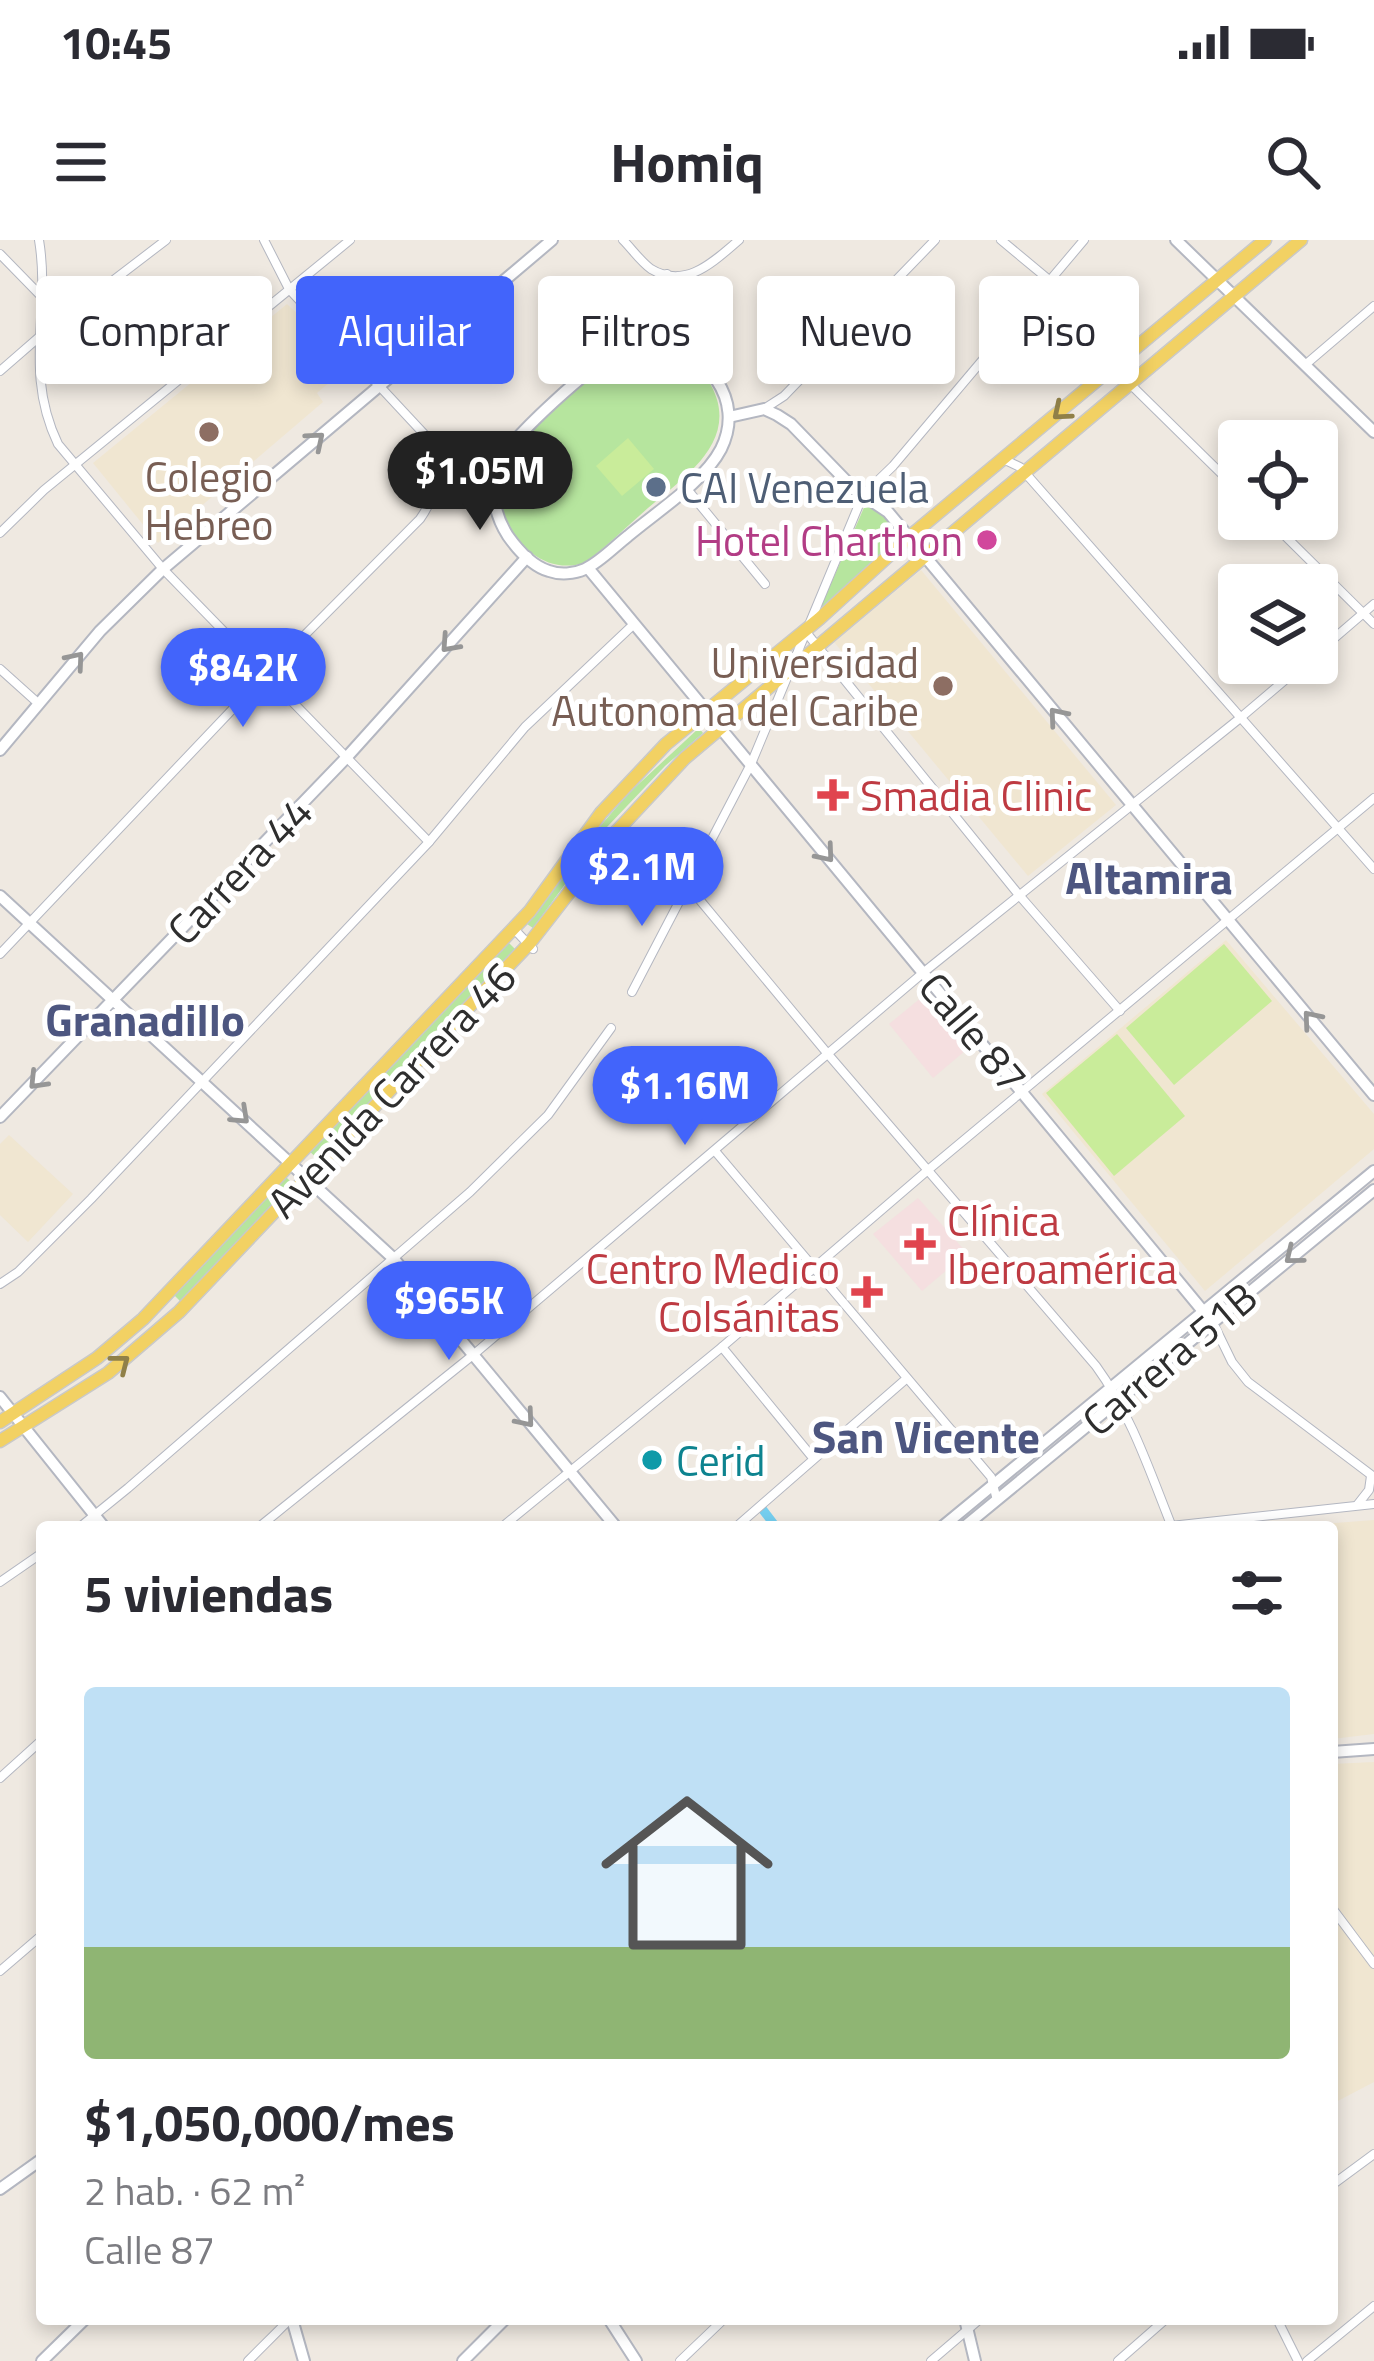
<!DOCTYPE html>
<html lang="es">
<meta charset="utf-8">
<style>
:root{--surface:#fff;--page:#f2f2f3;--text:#2b2b33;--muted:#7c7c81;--line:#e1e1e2;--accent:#4264fb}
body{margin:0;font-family:"Titillium Web",sans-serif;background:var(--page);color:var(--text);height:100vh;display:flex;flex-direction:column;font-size:45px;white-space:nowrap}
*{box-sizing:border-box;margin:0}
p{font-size:39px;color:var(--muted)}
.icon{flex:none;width:66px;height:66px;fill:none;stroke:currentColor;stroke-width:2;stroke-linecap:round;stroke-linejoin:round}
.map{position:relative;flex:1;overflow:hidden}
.side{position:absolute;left:36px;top:1281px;width:1302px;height:804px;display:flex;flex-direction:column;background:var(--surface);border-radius:12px;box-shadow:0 6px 18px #0003}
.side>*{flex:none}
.top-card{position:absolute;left:36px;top:36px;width:1302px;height:108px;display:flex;gap:24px}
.controls{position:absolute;left:1218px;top:180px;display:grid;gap:24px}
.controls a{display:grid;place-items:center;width:120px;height:120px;border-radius:12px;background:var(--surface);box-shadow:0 6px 18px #0003;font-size:60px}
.price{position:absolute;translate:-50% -102px;padding:0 27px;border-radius:42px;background:var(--accent);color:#fff;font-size:39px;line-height:78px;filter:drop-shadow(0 3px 6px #0008)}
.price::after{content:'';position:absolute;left:50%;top:72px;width:36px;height:27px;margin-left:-18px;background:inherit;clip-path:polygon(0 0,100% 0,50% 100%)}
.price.on{background:#222;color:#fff}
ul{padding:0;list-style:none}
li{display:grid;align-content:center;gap:24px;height:636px;padding:0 48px}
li+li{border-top:3px solid var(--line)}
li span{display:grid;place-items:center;height:372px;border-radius:12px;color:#555}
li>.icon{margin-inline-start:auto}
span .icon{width:216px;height:216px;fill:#fffc;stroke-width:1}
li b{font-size:51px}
h2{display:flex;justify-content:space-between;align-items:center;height:144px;padding:0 48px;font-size:51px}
.tag{padding:0 42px;border-radius:12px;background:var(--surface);box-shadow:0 6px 18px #0003;font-size:42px;line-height:108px}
.tag.on{background:var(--accent);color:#fff}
.status{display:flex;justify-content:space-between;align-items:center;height:84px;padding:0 60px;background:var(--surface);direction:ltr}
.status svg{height:33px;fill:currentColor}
header{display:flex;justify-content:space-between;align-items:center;height:156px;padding:0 48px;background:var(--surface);font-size:54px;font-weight:700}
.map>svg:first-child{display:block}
.education{fill:#f0e6d1}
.medical{fill:#f5dfe0}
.green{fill:#b6e59e}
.pitch{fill:#c9ec9a}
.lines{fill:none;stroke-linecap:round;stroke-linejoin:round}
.canal{stroke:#75cff0;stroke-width:9}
.minor-casing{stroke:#b4b7c1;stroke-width:10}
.tertiary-casing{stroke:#b4b7c1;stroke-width:14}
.secondary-casing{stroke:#b4b7c1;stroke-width:14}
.primary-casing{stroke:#c9c9c9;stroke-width:15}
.minor{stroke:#fff;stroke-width:8}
.tertiary{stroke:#fff;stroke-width:10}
.secondary{stroke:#fff;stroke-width:10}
.primary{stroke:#f2d163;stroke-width:12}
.oneway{stroke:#908048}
.oneway2{stroke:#969696}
.education-dot{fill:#8d6e63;stroke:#fff;stroke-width:4.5}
.service-dot{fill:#5c6f8a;stroke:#fff;stroke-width:4.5}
.hotel-dot{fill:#d1479c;stroke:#fff;stroke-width:4.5}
.health-dot{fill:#e0444e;stroke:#fff;stroke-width:4.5}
.culture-dot{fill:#0f9aa8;stroke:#fff;stroke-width:4.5}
.labels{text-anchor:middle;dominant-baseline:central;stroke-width:10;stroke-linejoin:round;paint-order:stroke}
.education-label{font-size:42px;fill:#785e54;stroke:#fff}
.service-label{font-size:42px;fill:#4e5e75;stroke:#fff;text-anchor:start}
.hotel-label{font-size:42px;fill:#b23c85;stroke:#fff;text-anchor:end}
.health-label{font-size:42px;fill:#be3a42;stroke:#fff;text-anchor:start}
.street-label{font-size:42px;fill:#2e2e2e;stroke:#fff}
.culture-label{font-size:42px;fill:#0d838f;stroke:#fff;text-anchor:start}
.neighbourhood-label{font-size:45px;font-weight:bold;fill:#4d5680;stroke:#fff}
</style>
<div class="status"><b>10:45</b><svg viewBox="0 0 49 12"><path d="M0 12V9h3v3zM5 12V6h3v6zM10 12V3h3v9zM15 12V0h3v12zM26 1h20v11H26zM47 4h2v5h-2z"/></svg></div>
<header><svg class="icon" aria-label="menu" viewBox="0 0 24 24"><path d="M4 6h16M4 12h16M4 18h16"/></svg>Homiq<svg class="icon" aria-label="search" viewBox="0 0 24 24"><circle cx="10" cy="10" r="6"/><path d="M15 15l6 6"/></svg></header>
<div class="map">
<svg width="1374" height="2121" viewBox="0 0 1374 2121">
<rect width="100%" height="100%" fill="#efe9e1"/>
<!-- education -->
<g class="education">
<polygon points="287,64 351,124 317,153 323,162 158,303 93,223"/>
<polygon points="921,330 1116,565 1028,636 834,402"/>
<polygon points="1226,700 1374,874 1374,909 1205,1051 1042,854"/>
<polygon points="9,895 73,954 28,1002 0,975 0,904"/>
<polygon points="1374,1280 1374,1494 1332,1499 1332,1287 1283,1287"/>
<polygon points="1374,1522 1374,1842 1332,1864 1332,1524"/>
</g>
<!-- medical -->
<g class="medical">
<polygon points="922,757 966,810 933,838 889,784"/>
<polygon points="918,958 967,1013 922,1051 873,994"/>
</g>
<!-- green -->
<g class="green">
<path d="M645 106C670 106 695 118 708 140 744 198 687 235 648 268 627 286 607 307 584 323 526 341 480 262 508 214 519 194 606 123 628 112 635 108 638 108 645 106Z"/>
<polygon points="866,263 885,275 905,298 816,378"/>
<polygon points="699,488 703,493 665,526 607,587 533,688 527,684 602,584 629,553"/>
<polygon points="509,703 517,711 318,919 309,911"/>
<polygon points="286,937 293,944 180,1061 173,1054"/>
</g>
<!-- pitch -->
<g class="pitch">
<polygon points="628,198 654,229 622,256 596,226"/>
<polygon points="1224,704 1272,761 1174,845 1126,788"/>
<polygon points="1117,794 1185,876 1114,936 1046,853"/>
</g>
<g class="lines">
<!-- canal -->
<polyline class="canal" points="760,1266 776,1287"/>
<defs>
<g id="minor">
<path d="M39 0C51 72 23 131 58 204L163 329 429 602"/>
<path d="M623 0C632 9 641 22 651 29 686 50 714 21 739 0"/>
<polyline points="1001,0 1048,39"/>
<polyline points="0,14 40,55"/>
<polyline points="657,102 667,34"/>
<polyline points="1118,124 1126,140 1239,251"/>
<polyline points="1305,125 1374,66"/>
<polyline points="0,131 38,98 166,0"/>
<polyline points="764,169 784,156 935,0"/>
<polyline points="1005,220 1020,227 1374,629"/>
<polyline points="437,241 493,241"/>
<polyline points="687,249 765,344"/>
<polyline points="1268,279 1374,384"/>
<polyline points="0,293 44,250 350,0"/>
<polyline points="805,391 1019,655 1120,771"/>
<polyline points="1317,413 1374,364"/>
<polyline points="0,429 39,464"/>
<path d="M689 647 827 813 1096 1126C1131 1174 1150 1232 1172 1287"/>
<polyline points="514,689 533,709"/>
<path d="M0 714 265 435 420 279C439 252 441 224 425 195L289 49 264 0"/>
<polyline points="632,752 751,524 863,255 893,226 1084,0"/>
<polyline points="715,911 991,1237 997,1260"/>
<polyline points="0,1044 18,1032 91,959 429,602 525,487 634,384"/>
<polyline points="1213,1083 1232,1122 1248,1142 1374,1237"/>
<polyline points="722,1107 813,1218"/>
<polyline points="1358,1264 1369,1250 1371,1236"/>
<polyline points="1171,1286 1374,1264"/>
<polyline points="80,1287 128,1248 470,952 548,875 611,788"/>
<polyline points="259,1287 473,1115 924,732 1239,479 1305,423"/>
<polyline points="502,1287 722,1107 928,930 1374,558"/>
<polyline points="736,1287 906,1139"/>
<polyline points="0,1342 42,1313"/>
<polyline points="0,1538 42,1500"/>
<polyline points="1332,1668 1374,1724"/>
<polyline points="0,1731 42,1695"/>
<polyline points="1332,1945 1374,1914"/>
<polyline points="1277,2079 1298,2121"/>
<polyline points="248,2121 290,2079"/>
<polyline points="680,2121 724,2079"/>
<polyline points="931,2121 980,2079"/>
<polyline points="1118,2121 1166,2079"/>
<polyline points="1307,2121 1374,2066"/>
</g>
<g id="tertiary">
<polyline points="1176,0 1374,192"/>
<path d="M657 102C706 112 746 159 721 209 704 242 656 272 628 296 614 307 600 322 585 329 574 334 560 335 549 331 532 326 518 310 508 296 495 276 489 249 497 226 507 200 596 121 622 108 633 103 645 102 657 102Z"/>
<polyline points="729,177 764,169 777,175 791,184 855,250 888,272 1374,855"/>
<polyline points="588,328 1212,1082"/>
<polyline points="0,510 100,391 163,329 552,0"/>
<polyline points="0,656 393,1018 616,1287"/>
<polyline points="0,877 346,518 527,317"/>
<polyline points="0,1949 42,1919"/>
<polyline points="609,2079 636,2121"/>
<polyline points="965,2079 975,2121"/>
</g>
<g id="secondary">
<polyline points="0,1157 104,1287"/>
<polyline points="942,1287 1374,931"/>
<polyline points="964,1287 1374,950"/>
<polyline points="1332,1512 1374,1509"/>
<polyline points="292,2079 304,2121"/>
<polyline points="42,2121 85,2079"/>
<polyline points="463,2121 505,2079"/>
</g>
<g id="primary">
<polyline points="0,1182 97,1118 143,1079 530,671 601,573 666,504 819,379 908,298 1265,0"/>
<polyline points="0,1201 108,1133 179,1072 529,704 616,592 685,518 1301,0"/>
</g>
</defs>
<!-- minor casing -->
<use href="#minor" class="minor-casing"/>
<!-- tertiary casing -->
<use href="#tertiary" class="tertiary-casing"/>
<!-- secondary casing -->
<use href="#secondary" class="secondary-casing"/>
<!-- primary casing -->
<use href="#primary" class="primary-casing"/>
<!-- minor -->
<use href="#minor" class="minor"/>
<!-- tertiary -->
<use href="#tertiary" class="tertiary"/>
<!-- secondary -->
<use href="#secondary" class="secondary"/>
<!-- primary -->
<use href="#primary" class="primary"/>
</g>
<!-- one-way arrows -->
<defs><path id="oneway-chevron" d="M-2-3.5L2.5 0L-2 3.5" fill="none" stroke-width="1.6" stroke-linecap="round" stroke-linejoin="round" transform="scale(3)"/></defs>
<g class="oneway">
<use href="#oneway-chevron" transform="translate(1061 172) rotate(140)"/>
<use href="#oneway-chevron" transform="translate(121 1123) rotate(-38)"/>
</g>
<g class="oneway2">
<use href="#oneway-chevron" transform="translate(316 200) rotate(-40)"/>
<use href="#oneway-chevron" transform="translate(449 404) rotate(132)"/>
<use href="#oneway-chevron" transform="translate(76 420) rotate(-50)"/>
<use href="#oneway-chevron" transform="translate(1057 476) rotate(-130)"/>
<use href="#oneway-chevron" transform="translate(826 614) rotate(50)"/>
<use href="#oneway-chevron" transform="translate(1311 779) rotate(-130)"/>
<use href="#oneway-chevron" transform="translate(37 841) rotate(134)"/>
<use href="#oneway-chevron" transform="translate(241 876) rotate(43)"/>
<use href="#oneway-chevron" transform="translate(1293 1016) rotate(141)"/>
<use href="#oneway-chevron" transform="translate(526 1179) rotate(50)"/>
</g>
<!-- markers -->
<g class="education-dot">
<circle cx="209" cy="192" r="12"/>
<circle cx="943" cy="446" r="12"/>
</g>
<circle class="service-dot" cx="656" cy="247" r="12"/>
<circle class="hotel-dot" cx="987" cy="300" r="12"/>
<g class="health-dot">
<path d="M827 537h12v12h12v12h-12v12h-12v-12h-12v-12h12z"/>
<path d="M914 986h12v12h12v12h-12v12h-12v-12h-12v-12h12z"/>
<path d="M861 1034h12v12h12v12h-12v12h-12v-12h-12v-12h12z"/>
</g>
<circle class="culture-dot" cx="652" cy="1220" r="12"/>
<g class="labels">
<!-- education labels -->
<g class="education-label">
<text x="209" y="236">Colegio<tspan x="209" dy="48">Hebreo</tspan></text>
<text x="919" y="422" text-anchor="end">Universidad<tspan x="919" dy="48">Autonoma del Caribe</tspan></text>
</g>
<!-- service labels -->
<g class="service-label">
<text x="680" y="247">CAI Venezuela</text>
</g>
<!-- hotel labels -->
<g class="hotel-label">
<text x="963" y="300">Hotel Charthon</text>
</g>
<!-- health labels -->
<g class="health-label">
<text x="860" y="555">Smadia Clinic</text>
<text x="947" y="980">Clínica<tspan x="947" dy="48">Iberoamérica</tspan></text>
<text x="840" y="1028" text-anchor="end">Centro Medico<tspan x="840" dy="48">Colsánitas</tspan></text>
</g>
<!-- street labels -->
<g class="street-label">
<text transform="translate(239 630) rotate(-46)">Carrera 44</text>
<text transform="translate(974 792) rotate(50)">Calle 87</text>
<text transform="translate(391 849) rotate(-46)">Avenida Carrera 46</text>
<text transform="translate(1169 1118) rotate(-40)">Carrera 51B</text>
</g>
<!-- culture labels -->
<g class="culture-label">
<text x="676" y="1220">Cerid</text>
</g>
<!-- neighbourhood labels -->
<g class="neighbourhood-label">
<text x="1149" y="637">Altamira</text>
<text x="145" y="779">Granadillo</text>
<text x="926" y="1196">San Vicente</text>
</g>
</g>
</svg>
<div class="controls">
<a><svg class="icon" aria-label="locate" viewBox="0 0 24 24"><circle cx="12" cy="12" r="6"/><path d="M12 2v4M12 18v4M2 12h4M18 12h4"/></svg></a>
<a><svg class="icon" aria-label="layers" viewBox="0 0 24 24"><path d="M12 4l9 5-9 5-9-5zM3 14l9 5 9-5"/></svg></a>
</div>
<b class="price on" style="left:480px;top:293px">$1.05M</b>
<b class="price" style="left:243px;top:490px">$842K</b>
<b class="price" style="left:642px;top:689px">$2.1M</b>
<b class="price" style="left:685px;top:908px">$1.16M</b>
<b class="price" style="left:449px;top:1123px">$965K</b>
<div class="top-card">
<a class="tag">Comprar</a>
<a class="tag on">Alquilar</a>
<a class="tag">Filtros</a>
<a class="tag">Nuevo</a>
<a class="tag">Piso</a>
</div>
<section class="side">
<h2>5 viviendas<svg class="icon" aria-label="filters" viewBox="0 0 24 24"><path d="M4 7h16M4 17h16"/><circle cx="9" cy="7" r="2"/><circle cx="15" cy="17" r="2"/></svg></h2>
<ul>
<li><span style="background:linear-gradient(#bfe0f5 70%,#8fb573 0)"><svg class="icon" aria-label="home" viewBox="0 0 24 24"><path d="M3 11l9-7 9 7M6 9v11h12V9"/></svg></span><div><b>$1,050,000/mes</b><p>2 hab. · 62 m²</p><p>Calle 87</p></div></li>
</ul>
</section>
</div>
